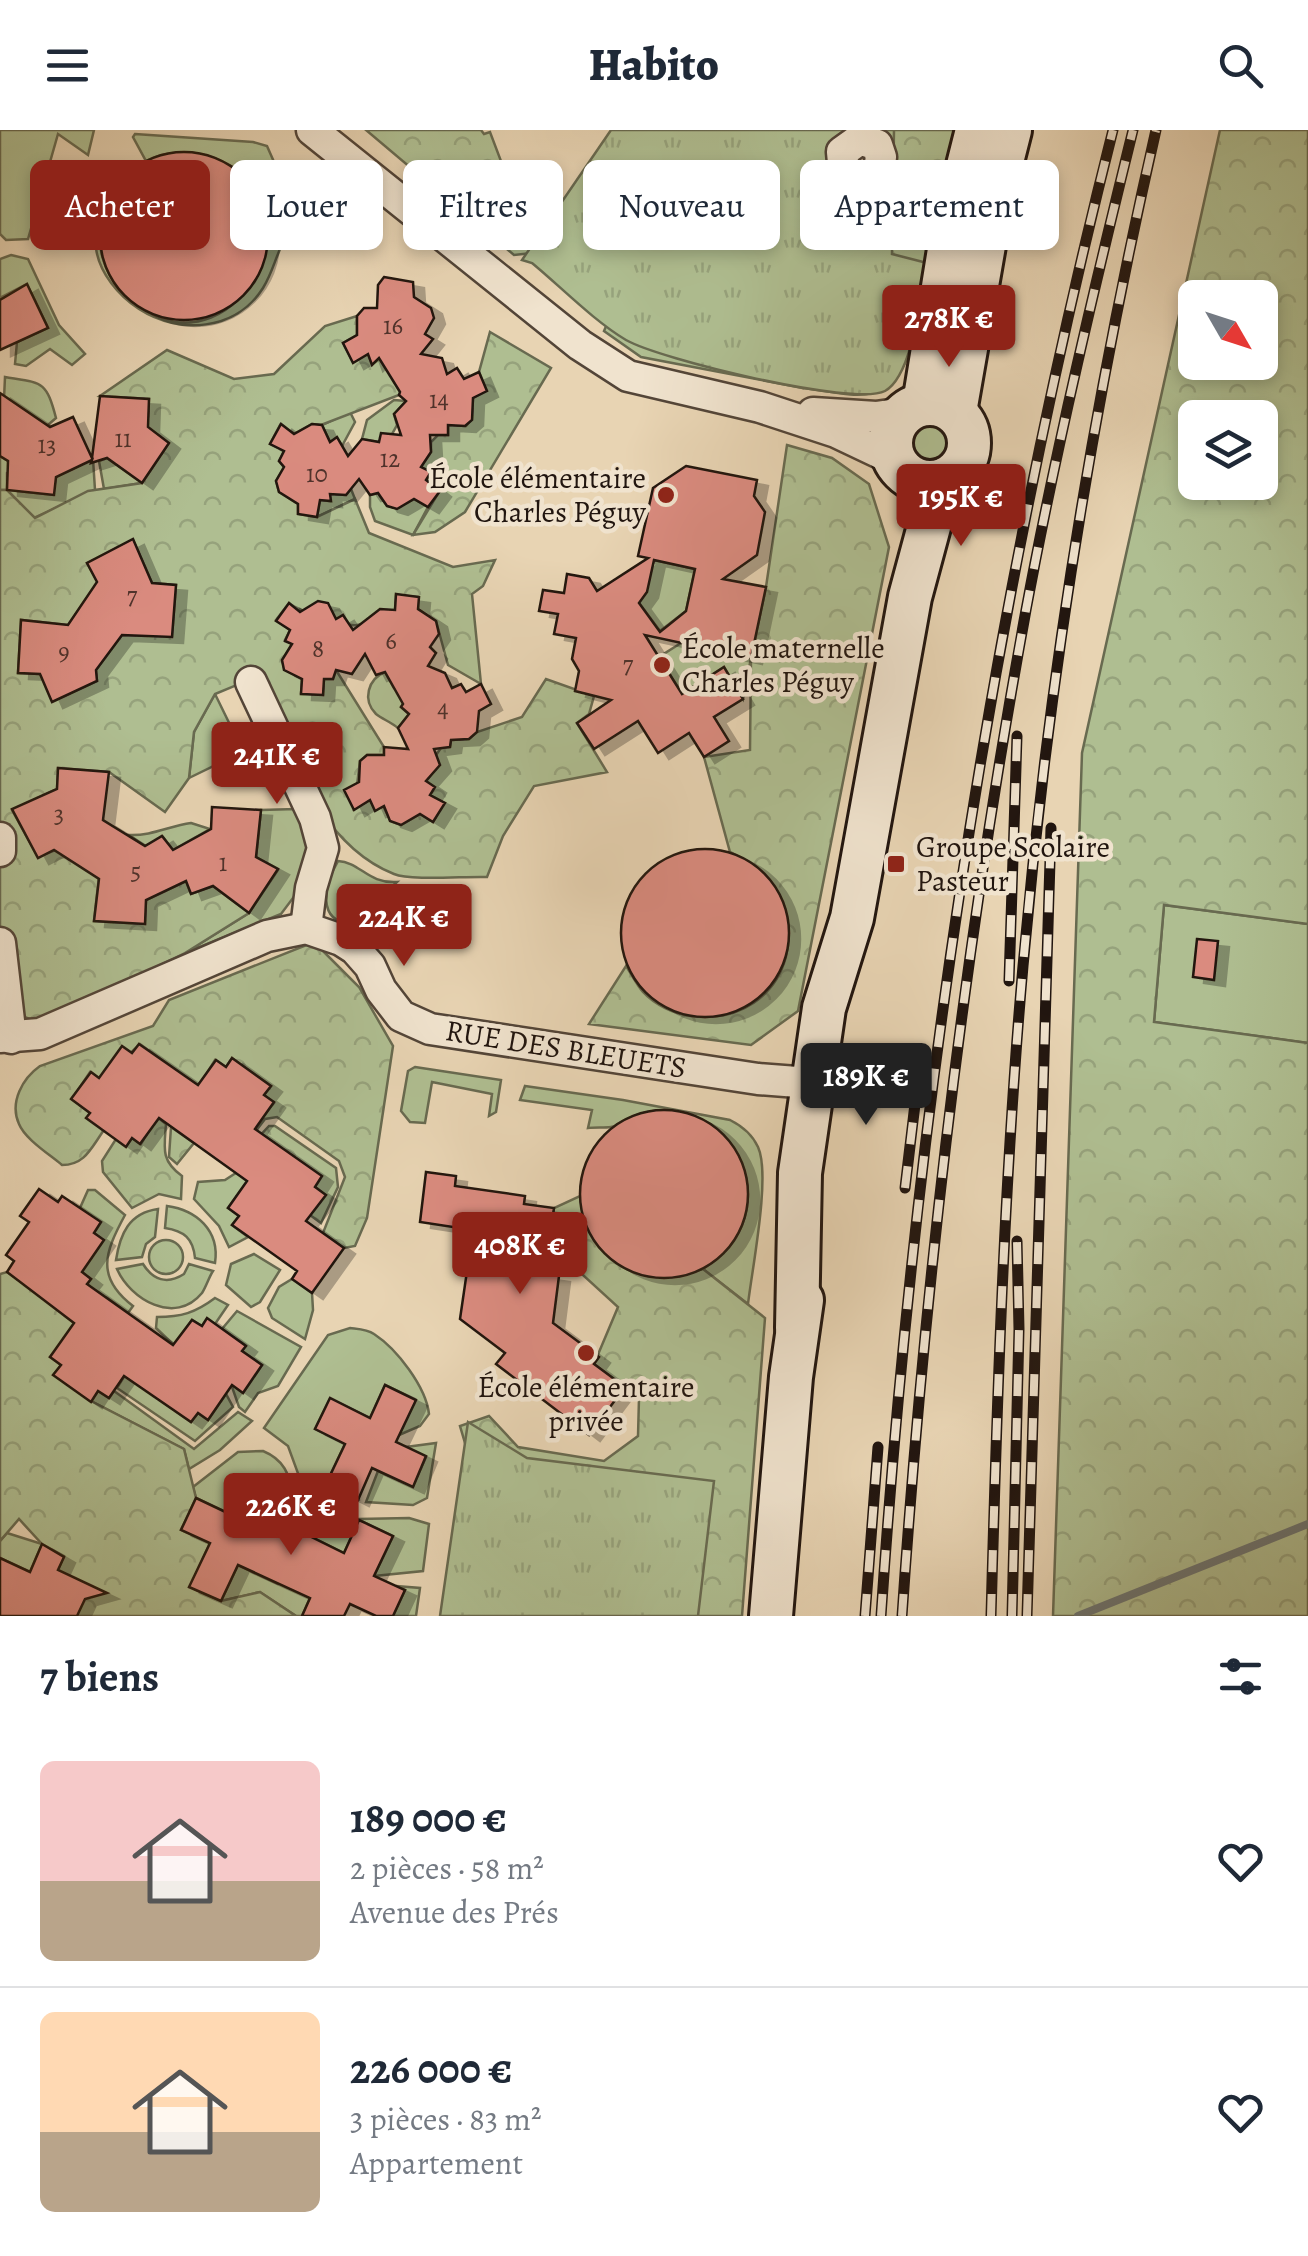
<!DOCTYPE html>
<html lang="fr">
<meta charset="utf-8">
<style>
:root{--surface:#fff;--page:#f6f6f7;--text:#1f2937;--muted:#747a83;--line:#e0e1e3;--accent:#8f2418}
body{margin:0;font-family:Alegreya,serif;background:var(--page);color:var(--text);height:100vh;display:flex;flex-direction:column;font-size:38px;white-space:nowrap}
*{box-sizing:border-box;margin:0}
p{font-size:32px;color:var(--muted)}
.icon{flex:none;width:55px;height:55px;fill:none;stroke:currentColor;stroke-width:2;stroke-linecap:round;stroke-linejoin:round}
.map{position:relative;height:1486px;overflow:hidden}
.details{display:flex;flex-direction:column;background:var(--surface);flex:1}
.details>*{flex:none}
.top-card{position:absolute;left:30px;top:30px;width:1250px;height:90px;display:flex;gap:20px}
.needle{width:65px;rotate:129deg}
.tools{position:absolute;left:1178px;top:150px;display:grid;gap:20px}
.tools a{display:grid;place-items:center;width:100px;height:100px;border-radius:15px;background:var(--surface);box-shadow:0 5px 15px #0003;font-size:50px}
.price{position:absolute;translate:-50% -85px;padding:0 22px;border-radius:10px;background:var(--accent);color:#fff;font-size:32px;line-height:65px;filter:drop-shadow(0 2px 5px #0008)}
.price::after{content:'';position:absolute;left:50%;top:60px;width:30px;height:22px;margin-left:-15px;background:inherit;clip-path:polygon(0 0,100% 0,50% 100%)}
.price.on{background:#222;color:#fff}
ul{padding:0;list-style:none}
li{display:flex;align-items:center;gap:30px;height:250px;padding:0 40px}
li+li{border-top:2px solid var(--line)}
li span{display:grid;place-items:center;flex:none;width:280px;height:200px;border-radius:15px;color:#555}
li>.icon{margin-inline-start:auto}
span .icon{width:120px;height:120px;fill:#fffc;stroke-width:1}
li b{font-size:42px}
h2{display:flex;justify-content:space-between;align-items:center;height:120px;padding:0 40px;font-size:42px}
.pill{padding:0 35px;border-radius:15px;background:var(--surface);box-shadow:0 5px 15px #0003;font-size:35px;line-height:90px}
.pill.on{background:var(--accent);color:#fff}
header{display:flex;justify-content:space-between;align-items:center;height:130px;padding:0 40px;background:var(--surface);font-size:45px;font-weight:800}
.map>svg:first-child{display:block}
.grass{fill:#afbe91;stroke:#686a50;stroke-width:2.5}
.forest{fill:url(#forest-crowns);stroke:#686a50;stroke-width:2.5;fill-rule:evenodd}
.park{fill:url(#park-tufts);stroke:#686a50;stroke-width:2.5;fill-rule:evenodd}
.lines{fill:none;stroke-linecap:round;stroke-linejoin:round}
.stream{stroke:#6b7574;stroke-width:8}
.building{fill:#da8b7f;stroke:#21150f;stroke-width:2.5;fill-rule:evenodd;filter:url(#shadow)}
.street-casing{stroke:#534538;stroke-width:35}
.secondary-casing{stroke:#21150f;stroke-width:48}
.street{stroke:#f0e3ce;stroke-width:30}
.secondary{stroke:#f0e3ce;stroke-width:42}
.rail-casing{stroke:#21150f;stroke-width:11}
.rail{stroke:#f0e3ce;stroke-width:8;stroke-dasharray:22;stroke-linecap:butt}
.poi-dot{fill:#8f2418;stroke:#f0e3ce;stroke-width:4}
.labels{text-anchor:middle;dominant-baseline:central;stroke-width:9;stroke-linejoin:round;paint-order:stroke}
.number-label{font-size:25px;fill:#4f322b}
.poi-label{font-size:30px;fill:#21150f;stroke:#f0e3ce;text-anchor:start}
.street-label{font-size:30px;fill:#21150f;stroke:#f0e3ce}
</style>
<header><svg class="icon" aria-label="menu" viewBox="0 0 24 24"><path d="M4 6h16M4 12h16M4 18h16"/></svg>Habito<svg class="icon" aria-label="search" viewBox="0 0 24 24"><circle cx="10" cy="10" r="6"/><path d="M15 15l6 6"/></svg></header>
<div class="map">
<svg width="1308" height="1486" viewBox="0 0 1308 1486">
<defs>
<pattern id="forest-crowns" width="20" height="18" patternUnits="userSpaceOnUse" patternTransform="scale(2.5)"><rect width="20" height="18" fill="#afbe91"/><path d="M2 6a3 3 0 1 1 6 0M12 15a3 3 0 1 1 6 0" fill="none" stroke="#96a27c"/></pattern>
<pattern id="park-tufts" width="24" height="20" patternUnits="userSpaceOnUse" patternTransform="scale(2.5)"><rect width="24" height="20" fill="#afbe91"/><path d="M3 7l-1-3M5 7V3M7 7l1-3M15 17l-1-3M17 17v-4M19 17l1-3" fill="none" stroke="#96a27c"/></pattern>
<filter id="shadow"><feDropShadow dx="11" dy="6" stdDeviation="0" flood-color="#0004"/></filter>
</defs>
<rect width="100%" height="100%" fill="#e8d4b3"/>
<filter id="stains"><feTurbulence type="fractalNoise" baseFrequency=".002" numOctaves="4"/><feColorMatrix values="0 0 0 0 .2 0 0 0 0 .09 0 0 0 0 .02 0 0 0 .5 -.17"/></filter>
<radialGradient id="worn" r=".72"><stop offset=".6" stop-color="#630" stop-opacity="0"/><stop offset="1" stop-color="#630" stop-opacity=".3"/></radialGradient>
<!-- grass -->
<g class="grass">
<polygon points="0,0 94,0 88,25 58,4 28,109 6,110 0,104"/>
<path d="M135 4 253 12 267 16 285 57 295 97C276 116 277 135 263 158 236 201 179 205 139 179 119 166 99 143 96 118 92 92 109 77 98 50L114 59C85 99 101 154 142 179 241 241 327 70 214 28 192 20 167 20 146 31L133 7Z"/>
<polygon points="11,125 28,129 59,195 85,224 72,235 50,219 26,236 15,234 17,212 48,198 27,154 0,168 0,129"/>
<polygon points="607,194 822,214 803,258 641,227 604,201"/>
<path d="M5 247C42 253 46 250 56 288L42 300 4 269Z"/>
<polygon points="394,270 406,271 394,284 397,295 392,304 379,312 362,309 367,290"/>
<polygon points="350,282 355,292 342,316 337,308 330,312 322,295"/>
<circle cx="931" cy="313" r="20"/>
<polygon points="0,326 13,334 12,341 7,343 7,360 53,365 56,347 93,329 95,360 34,388 7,360 0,360"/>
<polygon points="107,328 142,353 104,359 99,331"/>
<polygon points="351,359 355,369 317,387 320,370 330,371 330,364 346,365"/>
<polygon points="378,363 387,376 397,378 414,369 428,377 413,405 375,391 370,377 370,365"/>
<polygon points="654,430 695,439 686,481 660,501 639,473"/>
<polygon points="681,513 751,528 743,569 724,537 682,564 659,527"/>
<path d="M385 542 394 558 402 559 406 569 401 577 409 584 398 598C391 592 382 589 376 584 362 570 368 549 385 542Z"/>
<polygon points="215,564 236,607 230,628 189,648 194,602"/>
<polygon points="296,679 309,718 296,764 281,784 185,823 249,783 278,740 256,727 261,680"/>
<path d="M191 693 210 699 173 720 163 707 145 716 129 705C152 706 169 696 191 693Z"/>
<path d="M338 731C360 732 368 754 397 752L352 794C316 792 324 754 338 731Z"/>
<polygon points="1164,775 1308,794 1308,913 1154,892"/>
<polygon points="415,937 501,950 496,982 489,986 492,964 432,952 425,993 410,992 401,981 408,941"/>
<path d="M525 956 623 970 730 990C742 996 752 1004 758 1017 771 1045 752 1139 748 1174L703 1139C716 1130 728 1121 736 1107 767 1056 734 992 677 981 660 978 640 982 625 990 618 993 618 996 611 997 604 998 595 997 588 998L592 980 520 970Z"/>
<polygon points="242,1039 254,1048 244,1056 228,1078 239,1086 232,1095 248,1107 229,1117 219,1096 194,1069 198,1052 225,1050"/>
<path d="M88 1060H95L125 1085C105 1122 95 1147 133 1176L128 1183 107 1168 83 1160 91 1149 79 1140 103 1110 94 1103 80 1078Z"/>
<path d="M167 1076C196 1080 220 1100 215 1133L195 1128C193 1108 184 1101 165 1098Z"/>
<path d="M158 1079 155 1107 146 1114 142 1127 116 1130C120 1104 129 1083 158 1079Z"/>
<circle cx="166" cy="1127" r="17"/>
<polygon points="254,1124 280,1140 260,1172 251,1177 226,1155 231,1134"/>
<path d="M143 1134C153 1150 167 1155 184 1144L189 1134 213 1141C209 1147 206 1157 202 1163 175 1196 130 1169 117 1139Z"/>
<polygon points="292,1149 312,1163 313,1180 305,1209 272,1188 268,1178 279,1157"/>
<path d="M215 1168 228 1175 215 1194 207 1189 202 1196 192 1190 174 1215 156 1198 157 1187C181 1187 195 1183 215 1168Z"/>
<polygon points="237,1181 301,1217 278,1256 258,1263 245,1282 239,1277 231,1254 243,1263 262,1235 242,1221 245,1215 222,1199"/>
<path d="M350 1198C358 1199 367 1199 374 1204 397 1219 426 1257 429 1284L420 1296 399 1305 415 1269 385 1255 370 1288 330 1269 315 1299 345 1314 326 1354 358 1370 350 1375 334 1377 316 1374 307 1368 288 1316 264 1298 328 1205Z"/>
<polygon points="125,1245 191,1292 198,1283 208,1290 226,1264 233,1277 195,1311 117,1258"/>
<polygon points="98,1261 109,1268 114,1261 194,1319 238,1282 252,1291 220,1320 189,1339 184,1319 91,1271"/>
<polygon points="436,1313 427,1368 413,1375 366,1372 378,1341 413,1356 426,1327 406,1317"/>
<path d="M263 1321C287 1331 289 1347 296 1371L290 1379 269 1395 281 1369 252 1356 236 1387 196 1368 193 1357 238 1322Z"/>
<polygon points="409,1388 429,1394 423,1441 374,1446 393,1406 359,1390 344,1423 302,1402 271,1412 307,1390"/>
<polygon points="7,1403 42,1414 30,1442 0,1428 0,1411"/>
<polygon points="238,1435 278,1454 319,1448 302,1486 296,1486 260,1462 221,1471"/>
<polygon points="396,1456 420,1458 416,1486 393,1486 405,1460"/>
</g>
<!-- forest -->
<g class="forest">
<polygon points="366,0 481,0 484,4 490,2 513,63 567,71 532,123 514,125"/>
<path d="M824 0H957L907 228C887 280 848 263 803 258L825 206 881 28Z"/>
<path d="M1220 0H1308V794L1164 775 1154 892 1308 913V1486H1053L1082 623ZM1195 168H1260V232H1195ZM1195 288H1260V352H1195Z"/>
<path d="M357 186V205L343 213 353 232 368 224 372 234 379 228 391 246 404 256 399 265 321 295 312 294 294 304 280 295 270 314 284 321 279 331 284 337 276 351 279 362 298 374V384L317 387 355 369 369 403 453 437 495 430 483 456 472 464 481 554 448 535 436 491 418 479V467L396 465 395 480C383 485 370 493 357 495 346 497 298 481 289 473L276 490 290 500 285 510 292 514 282 531 285 540 302 549 301 563 323 565 324 549H333L336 540 384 617V625H367L360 631 354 679 370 670 375 680 383 676 391 691 401 695 420 684 433 692 444 673 430 665 426 651 439 635 436 625 441 618 450 617 451 610 469 609 477 602 522 587 546 549 594 566 589 584 577 593 607 642 534 656 503 706 487 747C466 746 411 751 394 744 316 713 288 616 256 547L215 564 194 602 189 648 165 682 109 642 58 638 57 659 12 680 38 727 58 719 99 746 94 791 145 794 146 770 186 751 191 764 213 756 249 783 185 823 41 893 0 878V360H7L35 388 88 361 142 353 168 314 143 298 148 287 149 269 100 266 167 220 234 249 274 244 325 196ZM133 410 152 453 176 455 172 506 122 505 96 540 97 551 53 571 41 544 18 543 21 490 68 495 98 452 87 433Z"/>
<polygon points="490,202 551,238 465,382 435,402 413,405 439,362 426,350 431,342 421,337 431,322 431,312 438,305 448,305 448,295 466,296 472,289 473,268 486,261 479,242"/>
<path d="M787 315 832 328 869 354 889 417 798 881 751 915 589 894 626 836C632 845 637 855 643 862 655 875 674 884 691 886 792 899 830 770 730 722L704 627 750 620 751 528 766 457Z"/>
<path d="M314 812 359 857 393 916 367 1088 355 1116 344 1118 323 1103 345 1047 339 1031 277 987 265 989 252 1006 248 1004 274 973 264 965 271 956 232 928 226 937 215 930 194 964 177 941 140 914 101 950 90 942 72 969 90 983 87 988 104 1000C91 1018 85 1035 62 1035 49 1024 25 1009 19 994 9 972 23 948 40 936L153 896 169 870Z"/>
<path d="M157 987 166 994C164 1019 161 1031 182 1046L181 1069 159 1064 132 1078 103 1042 102 1031 116 1009 126 1016 132 1008 141 1014Z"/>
<polygon points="269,996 275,996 336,1038 338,1057 321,1093 310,1085 325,1065 257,1009"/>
<polygon points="171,997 194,1013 177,1034 169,1027"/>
<path d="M580 1066C593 1133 637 1162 703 1139L765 1188 742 1486H606L473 1340 460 1296 489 1286 518 1317 604 1331 638 1306 639 1268 594 1234 618 1177 572 1135 549 1107 554 1078Z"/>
<polygon points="7,1142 47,1170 73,1175 65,1186 77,1195 50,1227 61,1235 54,1244 91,1271 184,1319 196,1368 181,1400 210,1413 190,1457 221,1471 260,1462 296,1486 77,1486 58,1440 64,1426 42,1414 19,1389 0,1411 0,1144"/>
</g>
<!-- park -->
<g class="park">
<path d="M611 0H894L892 124 927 133C921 163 913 246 885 261 854 277 659 229 626 210 594 191 561 157 532 133L522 130ZM860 9 877 15 852 53Z"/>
<polygon points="468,1292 527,1328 714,1351 698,1486 440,1486"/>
</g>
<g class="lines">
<!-- stream -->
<polyline class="stream" points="1078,1486 1308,1394"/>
</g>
<!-- building -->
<g class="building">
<circle cx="184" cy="106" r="84"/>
<polygon points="384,147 413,152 414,167 431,178 434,188 425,204 433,209 421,224 442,228 447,244 457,238 464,249 479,242 487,261 473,268 472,290 465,296 448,295 448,305 430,305 431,322 421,337 431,342 426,350 440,361 428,377 414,369 397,379 387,376 378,363 370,365 359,349 346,365 330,364 331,371 320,370 317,387 298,384 298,374 279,362 276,351 284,337 279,331 284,321 270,314 281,294 294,304 312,294 322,295 330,312 337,307 348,326 362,309 379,312 381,303 401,305 394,284 406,271 399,265 400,262 379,228 372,235 368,224 353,233 343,213 357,205 357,186 364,178 377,178 378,155"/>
<polygon points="27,154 48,198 0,220 0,170"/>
<polygon points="0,263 50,297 73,287 92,328 100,266 149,269 148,297 169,313 142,353 107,328 91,333 92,330 56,347 54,365 7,360 8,331 0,326"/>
<path d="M686 336 757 350 754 366 765 382 757 425 723 449 766 457 751 528 645 505 682 564 724 537 743 569 714 587 729 611 704 627 689 603 658 623 638 591 594 619 577 593 611 570 575 561 579 541 572 529 576 508 554 504 558 484 539 481 543 460 564 463 567 444 589 448 597 461 648 428 638 426 653 358ZM654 430 695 439 686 481 660 502 639 473 647 462Z"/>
<polygon points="133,409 152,453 176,455 172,507 122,505 96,540 97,551 52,572 40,544 18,543 21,490 68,495 97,452 87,433"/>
<polygon points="396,464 419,467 418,479 436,491 439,504 430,517 436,523 428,536 445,543 452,558 461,554 466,562 481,554 491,574 479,581 477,602 469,609 451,610 450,617 434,619 440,635 426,651 435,657 430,665 445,673 433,692 420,684 401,695 390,691 384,676 375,681 370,670 354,680 344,660 359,652 360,631 367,625 384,625 384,617 408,619 398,598 409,584 401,577 403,574 385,542 376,545 365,524 352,544 336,540 333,549 324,549 323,565 301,564 302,549 284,540 282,530 292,514 285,511 290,500 276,491 289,473 300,482 318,471 328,473 336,489 343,485 353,500 380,479 395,480"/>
<polygon points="58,638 109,642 103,690 145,716 162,706 173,720 211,699 212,677 261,680 256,727 278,739 249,783 213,756 191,764 186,751 146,770 145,794 94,791 99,749 54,720 38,728 12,679 57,659"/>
<circle cx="705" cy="803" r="84"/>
<polygon points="1197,809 1218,811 1214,850 1193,847"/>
<polygon points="139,914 198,955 216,930 226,937 232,928 271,956 264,965 274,972 255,999 322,1046 315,1057 326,1065 306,1091 344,1118 312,1163 292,1149 297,1141 232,1095 239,1086 228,1078 247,1051 159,988 140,1014 132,1008 126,1017 86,988 90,983 71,969 91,942 99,948 122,916 132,923"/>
<circle cx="664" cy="1064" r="84"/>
<polygon points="426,1042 456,1046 455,1056 525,1066 524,1074 554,1078 544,1144 559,1146 553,1193 599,1227 594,1234 625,1257 589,1305 496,1234 505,1223 460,1189 473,1100 420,1092"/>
<polygon points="39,1059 58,1072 62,1066 101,1092 94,1103 104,1110 82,1142 91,1149 87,1154 173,1215 192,1190 202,1196 207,1188 246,1216 242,1221 262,1235 243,1263 232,1255 208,1290 198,1283 191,1292 124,1246 109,1268 98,1261 91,1272 53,1245 61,1235 50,1227 74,1193 7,1142 14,1131 6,1125 29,1092 20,1086"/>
<polygon points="385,1255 416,1270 396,1312 426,1326 413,1357 372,1338 358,1370 326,1354 345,1314 315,1299 330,1268 370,1288"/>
<polygon points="252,1355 282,1370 273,1388 344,1423 359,1390 393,1406 374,1446 405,1460 393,1486 376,1486 350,1474 344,1486 302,1486 310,1468 238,1435 221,1471 189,1457 210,1413 181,1400 196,1368 236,1387"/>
<polygon points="42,1414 64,1427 58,1440 107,1463 85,1469 77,1486 0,1486 0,1428 30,1442"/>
</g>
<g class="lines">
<defs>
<g id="street">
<polyline points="312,0 580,215 628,246 760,277 836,302 895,330"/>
<polygon points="860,9 877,15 881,27 879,39 860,54 852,53 844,43 842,22"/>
<polyline points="813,283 876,287 904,283"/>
<polyline points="251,552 315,688 323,718 311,758 306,798"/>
<polyline points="0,708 0,721"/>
<polyline points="0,813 11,908"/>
<polyline points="0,907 40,904 267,806 306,798 341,810 355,819 370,836 381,860 401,886 430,899 758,949 836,955"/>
</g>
<g id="secondary">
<circle cx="930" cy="313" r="39"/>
<polyline points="924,274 953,95 977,0"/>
<polyline points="955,282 991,75 1010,0"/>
<polyline points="797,1198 800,1043 824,878 852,788 910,467 934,378 946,349"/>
<polyline points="771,1486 791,1247 802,1170"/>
</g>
</defs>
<!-- street casing -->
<use href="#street" class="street-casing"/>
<!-- secondary casing -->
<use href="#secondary" class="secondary-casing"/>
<!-- street -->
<use href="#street" class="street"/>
<!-- secondary -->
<use href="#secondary" class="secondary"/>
<defs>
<g id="rail">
<polyline points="1009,851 1017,606"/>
<polyline points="905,1058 915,974"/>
<polyline points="865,1486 878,1317"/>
<path d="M881 1486C915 985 990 487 1113 0"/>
<path d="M902 1486C925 1149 965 813 1026 480 1056 319 1094 159 1133 0"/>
<path d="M991 1486C997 1269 1004 1052 1023 836 1048 555 1093 275 1156 0"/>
<polyline points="1012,1486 1019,1199 1017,1111"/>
<polyline points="1027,1486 1051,698"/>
</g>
</defs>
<!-- rail casing -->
<use href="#rail" class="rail-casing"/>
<!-- rail -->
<use href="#rail" class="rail"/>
</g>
<!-- markers -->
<g class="poi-dot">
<circle cx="666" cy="365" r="10"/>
<circle cx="662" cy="535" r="10"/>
<rect x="886" y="724" width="20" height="20" rx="5"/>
<circle cx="586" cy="1223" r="10"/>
</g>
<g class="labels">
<!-- number labels -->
<g class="number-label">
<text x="393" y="196">16</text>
<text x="439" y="270">14</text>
<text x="123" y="309">11</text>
<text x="47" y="315">13</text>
<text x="390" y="329">12</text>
<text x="317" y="344">10</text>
<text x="132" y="466">7</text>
<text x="391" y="511">6</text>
<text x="318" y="519">8</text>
<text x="64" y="522">9</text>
<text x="628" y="535">7</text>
<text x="443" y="579">4</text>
<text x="59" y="684">3</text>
<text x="223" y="733">1</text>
<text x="136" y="741">5</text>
</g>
<!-- poi labels -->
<g class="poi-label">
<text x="646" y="348" text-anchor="end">École élémentaire<tspan x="646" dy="34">Charles Péguy</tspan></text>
<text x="682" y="518">École maternelle<tspan x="682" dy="34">Charles Péguy</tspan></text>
<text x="916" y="717">Groupe Scolaire<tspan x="916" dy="34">Pasteur</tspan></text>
<text x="586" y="1257" text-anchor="middle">École élémentaire<tspan x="586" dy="34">privée</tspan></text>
</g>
<!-- street labels -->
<g class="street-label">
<text transform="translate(566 919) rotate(9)">RUE DES BLEUETS</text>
</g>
</g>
<rect width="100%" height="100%" filter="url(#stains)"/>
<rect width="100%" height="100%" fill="url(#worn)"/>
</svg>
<div class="tools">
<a><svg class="needle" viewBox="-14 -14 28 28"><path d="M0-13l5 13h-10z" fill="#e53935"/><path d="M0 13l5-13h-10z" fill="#747a83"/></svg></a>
<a><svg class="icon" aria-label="layers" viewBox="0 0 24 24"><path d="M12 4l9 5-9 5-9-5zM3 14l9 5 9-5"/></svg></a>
</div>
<b class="price" style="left:949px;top:240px">278K €</b>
<b class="price" style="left:961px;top:419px">195K €</b>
<b class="price" style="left:277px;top:677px">241K €</b>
<b class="price" style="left:404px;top:839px">224K €</b>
<b class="price on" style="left:866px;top:998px">189K €</b>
<b class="price" style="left:520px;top:1167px">408K €</b>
<b class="price" style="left:291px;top:1428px">226K €</b>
<div class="top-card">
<a class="pill on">Acheter</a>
<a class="pill">Louer</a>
<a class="pill">Filtres</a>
<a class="pill">Nouveau</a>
<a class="pill">Appartement</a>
</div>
</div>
<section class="details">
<h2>7 biens<svg class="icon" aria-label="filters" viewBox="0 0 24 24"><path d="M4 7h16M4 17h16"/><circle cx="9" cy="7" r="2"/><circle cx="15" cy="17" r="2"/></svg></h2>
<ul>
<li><span style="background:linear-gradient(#f6c9c9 60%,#b9a48a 0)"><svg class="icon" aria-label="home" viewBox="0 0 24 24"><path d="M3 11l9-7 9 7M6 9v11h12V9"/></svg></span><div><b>189 000 €</b><p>2 pièces · 58 m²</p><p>Avenue des Prés</p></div><svg class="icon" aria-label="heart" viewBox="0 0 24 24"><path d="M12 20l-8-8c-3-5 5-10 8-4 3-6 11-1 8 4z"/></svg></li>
<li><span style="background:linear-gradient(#ffd9b3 60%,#b9a48a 0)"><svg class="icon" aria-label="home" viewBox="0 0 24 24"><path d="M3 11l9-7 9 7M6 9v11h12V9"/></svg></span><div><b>226 000 €</b><p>3 pièces · 83 m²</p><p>Appartement</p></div><svg class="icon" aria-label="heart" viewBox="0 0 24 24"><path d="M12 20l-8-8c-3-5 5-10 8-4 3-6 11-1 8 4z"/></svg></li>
</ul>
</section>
